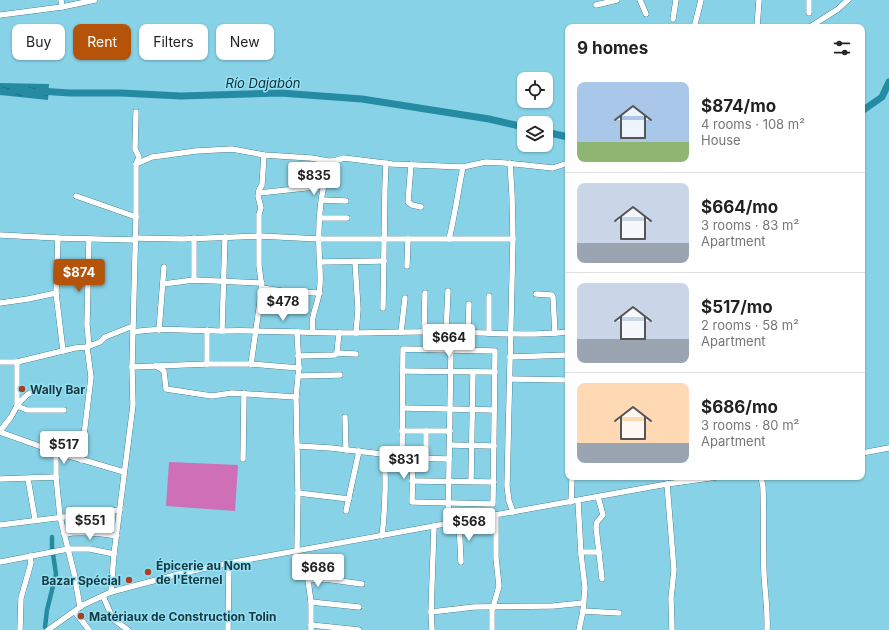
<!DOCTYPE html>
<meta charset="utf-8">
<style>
:root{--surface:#fff;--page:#f6f6f6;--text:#222;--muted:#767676;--line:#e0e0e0;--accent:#b45309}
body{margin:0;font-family:Inter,sans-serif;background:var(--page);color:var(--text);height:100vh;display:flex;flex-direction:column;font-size:15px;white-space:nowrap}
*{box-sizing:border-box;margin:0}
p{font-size:13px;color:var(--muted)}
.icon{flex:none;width:22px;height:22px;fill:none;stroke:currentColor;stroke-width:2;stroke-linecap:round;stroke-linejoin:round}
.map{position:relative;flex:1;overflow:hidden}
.panel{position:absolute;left:565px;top:24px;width:300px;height:456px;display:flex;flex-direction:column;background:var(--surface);border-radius:8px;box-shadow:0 1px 3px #0004}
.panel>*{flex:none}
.guide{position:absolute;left:12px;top:24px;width:380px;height:36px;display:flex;gap:8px}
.controls{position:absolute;left:517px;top:72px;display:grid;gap:8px}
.controls a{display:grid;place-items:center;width:36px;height:36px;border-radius:8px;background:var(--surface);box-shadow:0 1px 3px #0004;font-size:20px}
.price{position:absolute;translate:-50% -34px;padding:0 9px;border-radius:4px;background:#fff;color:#222;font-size:13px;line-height:26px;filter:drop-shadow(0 1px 2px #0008)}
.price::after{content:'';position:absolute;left:50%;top:24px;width:12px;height:9px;margin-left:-6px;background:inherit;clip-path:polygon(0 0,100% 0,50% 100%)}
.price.on{background:var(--accent);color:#fff}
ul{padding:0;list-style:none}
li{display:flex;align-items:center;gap:12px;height:100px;padding:0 12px}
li+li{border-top:1px solid var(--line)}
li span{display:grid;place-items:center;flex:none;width:112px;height:80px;border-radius:8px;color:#555}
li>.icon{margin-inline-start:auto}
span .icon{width:48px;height:48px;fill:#fffc;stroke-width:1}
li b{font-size:17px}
h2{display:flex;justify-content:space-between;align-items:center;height:48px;padding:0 12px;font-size:17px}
.pill{padding:0 14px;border-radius:8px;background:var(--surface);box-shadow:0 1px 3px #0004;font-size:14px;line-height:36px}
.pill.on{background:var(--accent);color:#fff}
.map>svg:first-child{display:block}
.green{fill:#cf6fb8}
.water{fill:url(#water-ripples)}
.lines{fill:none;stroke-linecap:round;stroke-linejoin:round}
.canal{stroke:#248ba2;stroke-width:4.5}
.river{stroke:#248ba2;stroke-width:7}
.minor-casing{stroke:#175361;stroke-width:6}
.minor{stroke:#fff;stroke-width:5.5}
.poi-dot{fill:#a94121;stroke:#93dff3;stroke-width:1.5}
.labels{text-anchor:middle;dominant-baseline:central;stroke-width:3;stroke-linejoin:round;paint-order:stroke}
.poi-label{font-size:12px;font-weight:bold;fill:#193941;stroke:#93dff3;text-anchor:start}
.water-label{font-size:13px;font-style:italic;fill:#102e36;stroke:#93dff3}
</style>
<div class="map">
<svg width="889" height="630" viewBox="0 0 889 630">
<defs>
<pattern id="water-ripples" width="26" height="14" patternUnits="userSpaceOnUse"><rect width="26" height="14" fill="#248ba2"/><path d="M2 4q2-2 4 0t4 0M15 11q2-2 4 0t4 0" fill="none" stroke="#1e7386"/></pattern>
</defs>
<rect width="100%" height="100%" fill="#87d2e6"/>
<!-- green -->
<polygon class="green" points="169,462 238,465 235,511 166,506"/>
<!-- water -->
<polygon class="water" points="0,83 49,84 48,100 0,95"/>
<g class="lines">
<!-- canal -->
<g class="canal">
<polyline points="52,537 52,549"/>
<polyline points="45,627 47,610 56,574 53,554"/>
</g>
<!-- river -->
<g class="river">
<polyline points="39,91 70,93 121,93 181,96 280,93 362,99 489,119 524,127"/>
<polyline points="862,111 882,97 889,82"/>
<polyline points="546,132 568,137"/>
</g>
<defs>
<g id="minor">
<polyline points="61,0 62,7"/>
<polyline points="640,0 646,14"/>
<polyline points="809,0 809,13"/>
<polyline points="596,5 617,0"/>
<polyline points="0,15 62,7 95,0"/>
<polyline points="673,19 676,0"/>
<polyline points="695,24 701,0"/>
<polyline points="757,27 759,0"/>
<polyline points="810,27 838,9 848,0"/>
<polyline points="510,163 512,195 513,239 507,486 509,501 513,512"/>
<polyline points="136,164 152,157 167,155 196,151 232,149 264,155 311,158 328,161 334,161 344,158 392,164 463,167 486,162 505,163 553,168 568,163"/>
<polyline points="411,164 408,202 412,205 421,207"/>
<polyline points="259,193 324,186"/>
<polyline points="76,196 136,217"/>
<polyline points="322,200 346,201"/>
<polyline points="321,218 347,218"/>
<polyline points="0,235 58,238 135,240"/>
<polyline points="58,238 56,293 63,351"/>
<polyline points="135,238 182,239 260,236 319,239 513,239"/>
<polyline points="194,238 194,280"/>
<path d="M449 239C455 215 458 191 463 167"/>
<polyline points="320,262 384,261"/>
<polyline points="355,262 358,309 356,333"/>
<polyline points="407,266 408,239"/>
<polyline points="163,284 194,280 262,283"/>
<polyline points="262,288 289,292 320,293"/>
<polyline points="536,294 552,295 553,297 555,333"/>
<polyline points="489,296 489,333"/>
<polyline points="0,303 28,299 56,293"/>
<polyline points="383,308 385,186 386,163"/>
<polyline points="159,330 164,267"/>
<polyline points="222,331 225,237"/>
<path d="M133 332C162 327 193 331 223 331 268 330 312 333 356 333 387 333 417 331 447 332 487 333 528 336 568 332"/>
<path d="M313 332C310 316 317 308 319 293 322 278 319 263 319 248 318 224 320 180 334 161"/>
<polyline points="401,332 405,298"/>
<polyline points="424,332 425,293"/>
<polyline points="446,332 448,291"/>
<polyline points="468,333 469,304"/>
<polyline points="89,346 87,325 89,239"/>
<polyline points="337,353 356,354"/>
<polyline points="298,356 335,355 337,353 339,332"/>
<polyline points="510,357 568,355"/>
<polyline points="0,362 17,362 75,348 87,347 100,342 105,337 133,326"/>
<polyline points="207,364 251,364 299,368"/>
<polyline points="251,364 262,288 259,266 259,214 261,208 258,196 259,190 262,185 264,155"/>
<polyline points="156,366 164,371 166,389 212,396 232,393 296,397"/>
<polyline points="132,367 207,364 207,330"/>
<polyline points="403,371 495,372"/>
<polyline points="298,376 340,375"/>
<polyline points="510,379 568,380"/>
<path d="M60 389C39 391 30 387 17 406L27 410H64"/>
<polyline points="403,408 494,410"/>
<polyline points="345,417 346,450"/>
<polyline points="0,431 11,417 17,406 17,362"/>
<polyline points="402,431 450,431"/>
<polyline points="0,432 56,452 124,472"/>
<polyline points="450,445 494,446"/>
<path d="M298 446 331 448 382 454C388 465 384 520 382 536"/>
<polyline points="56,452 56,477"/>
<polyline points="862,453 889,448"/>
<polyline points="413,458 412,502 493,504 495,351 403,349 402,458 449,459"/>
<polyline points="426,458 426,431"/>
<polyline points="243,459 244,393"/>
<polyline points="81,460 91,377 87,347"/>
<path d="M761 477 763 487C764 516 763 545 764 574 765 593 768 611 767 630"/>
<polyline points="0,479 56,477 60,517 74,573 80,607"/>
<polyline points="28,479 35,519"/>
<polyline points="412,481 494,482"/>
<polyline points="471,481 473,372"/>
<polyline points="667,484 674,570 671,598 672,630"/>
<polyline points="298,493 349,499"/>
<polyline points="598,497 603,515 597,522 596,527 602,579"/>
<polyline points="578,501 581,554"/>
<polyline points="571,502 572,477"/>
<polyline points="346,511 359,451"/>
<polyline points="459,522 461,562"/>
<polyline points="448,524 451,349"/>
<polyline points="0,525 120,510"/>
<path d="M64 534C82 531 99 533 117 536"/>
<polyline points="297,551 298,493 296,397 299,368 297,332"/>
<polyline points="0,562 68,549 90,549 114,554"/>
<polyline points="111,592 114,554 133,405 132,367 136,217 136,164 139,157 135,149 136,112"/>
<polyline points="103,596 113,619 128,630"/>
<polyline points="311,602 359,607"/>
<polyline points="583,611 619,613"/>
<polyline points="75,612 89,630"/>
<polyline points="431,612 474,607 553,606 583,603"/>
<polyline points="311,625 359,630"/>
<polyline points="20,630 21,598 31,563 30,556"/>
<polyline points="48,630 83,605 111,592 179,574 229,563 667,484 717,477"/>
<polyline points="228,630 229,563"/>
<polyline points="311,630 311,602 308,580 325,579 362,584"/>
<polyline points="432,630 431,612 434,526"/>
<polyline points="492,630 492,611 499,586 496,558 496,515"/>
<polyline points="579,630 583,611 585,588 581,554 584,552 599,552"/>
</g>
</defs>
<!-- minor casing -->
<use href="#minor" class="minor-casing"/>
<!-- minor -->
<use href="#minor" class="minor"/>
</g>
<!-- markers -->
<g class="poi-dot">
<circle cx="22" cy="389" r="4"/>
<circle cx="148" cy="572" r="4"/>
<circle cx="129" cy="580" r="4"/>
<circle cx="81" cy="616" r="4"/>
</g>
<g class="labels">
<!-- poi labels -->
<g class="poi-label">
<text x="30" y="389">Wally Bar</text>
<text x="156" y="565">Épicerie au Nom<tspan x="156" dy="14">de l'Éternel</tspan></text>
<text x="121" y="580" text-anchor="end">Bazar Spécial</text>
<text x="89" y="616">Matériaux de Construction Tolin</text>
</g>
<!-- water labels -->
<g class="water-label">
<text x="263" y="83">Río Dajabón</text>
</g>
</g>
</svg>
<div class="controls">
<a><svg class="icon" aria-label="locate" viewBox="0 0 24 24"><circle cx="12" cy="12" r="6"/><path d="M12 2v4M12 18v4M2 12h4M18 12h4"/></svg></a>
<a><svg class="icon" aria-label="layers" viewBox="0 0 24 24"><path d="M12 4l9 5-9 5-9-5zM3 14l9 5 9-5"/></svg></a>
</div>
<b class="price" style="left:314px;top:196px">$835</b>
<b class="price on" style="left:79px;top:293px">$874</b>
<b class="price" style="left:283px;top:322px">$478</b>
<b class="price" style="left:449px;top:358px">$664</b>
<b class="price" style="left:64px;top:465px">$517</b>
<b class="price" style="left:404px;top:480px">$831</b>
<b class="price" style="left:90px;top:541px">$551</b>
<b class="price" style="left:469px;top:542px">$568</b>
<b class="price" style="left:318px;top:588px">$686</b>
<div class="guide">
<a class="pill">Buy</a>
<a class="pill on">Rent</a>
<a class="pill">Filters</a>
<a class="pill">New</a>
</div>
<section class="panel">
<h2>9 homes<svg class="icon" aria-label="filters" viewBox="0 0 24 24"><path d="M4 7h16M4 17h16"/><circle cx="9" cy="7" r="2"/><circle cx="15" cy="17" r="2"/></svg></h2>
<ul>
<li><span style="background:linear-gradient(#a9c7e8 75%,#8fb573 0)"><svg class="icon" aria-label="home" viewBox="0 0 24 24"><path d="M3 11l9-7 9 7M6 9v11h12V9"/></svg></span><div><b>$874/mo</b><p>4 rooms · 108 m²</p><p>House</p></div></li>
<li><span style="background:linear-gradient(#c9d6e8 75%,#9aa5b1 0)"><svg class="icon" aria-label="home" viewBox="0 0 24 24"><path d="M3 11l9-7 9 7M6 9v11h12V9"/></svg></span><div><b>$664/mo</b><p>3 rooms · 83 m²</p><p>Apartment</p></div></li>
<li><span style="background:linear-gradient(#c9d6e8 70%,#9aa5b1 0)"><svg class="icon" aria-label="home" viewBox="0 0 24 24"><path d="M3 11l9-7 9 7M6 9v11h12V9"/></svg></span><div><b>$517/mo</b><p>2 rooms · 58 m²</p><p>Apartment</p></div></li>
<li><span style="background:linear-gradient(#ffd9b3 75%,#9aa5b1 0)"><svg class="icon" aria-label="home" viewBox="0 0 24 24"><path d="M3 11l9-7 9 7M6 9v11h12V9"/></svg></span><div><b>$686/mo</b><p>3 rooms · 80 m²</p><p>Apartment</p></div></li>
</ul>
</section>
</div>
